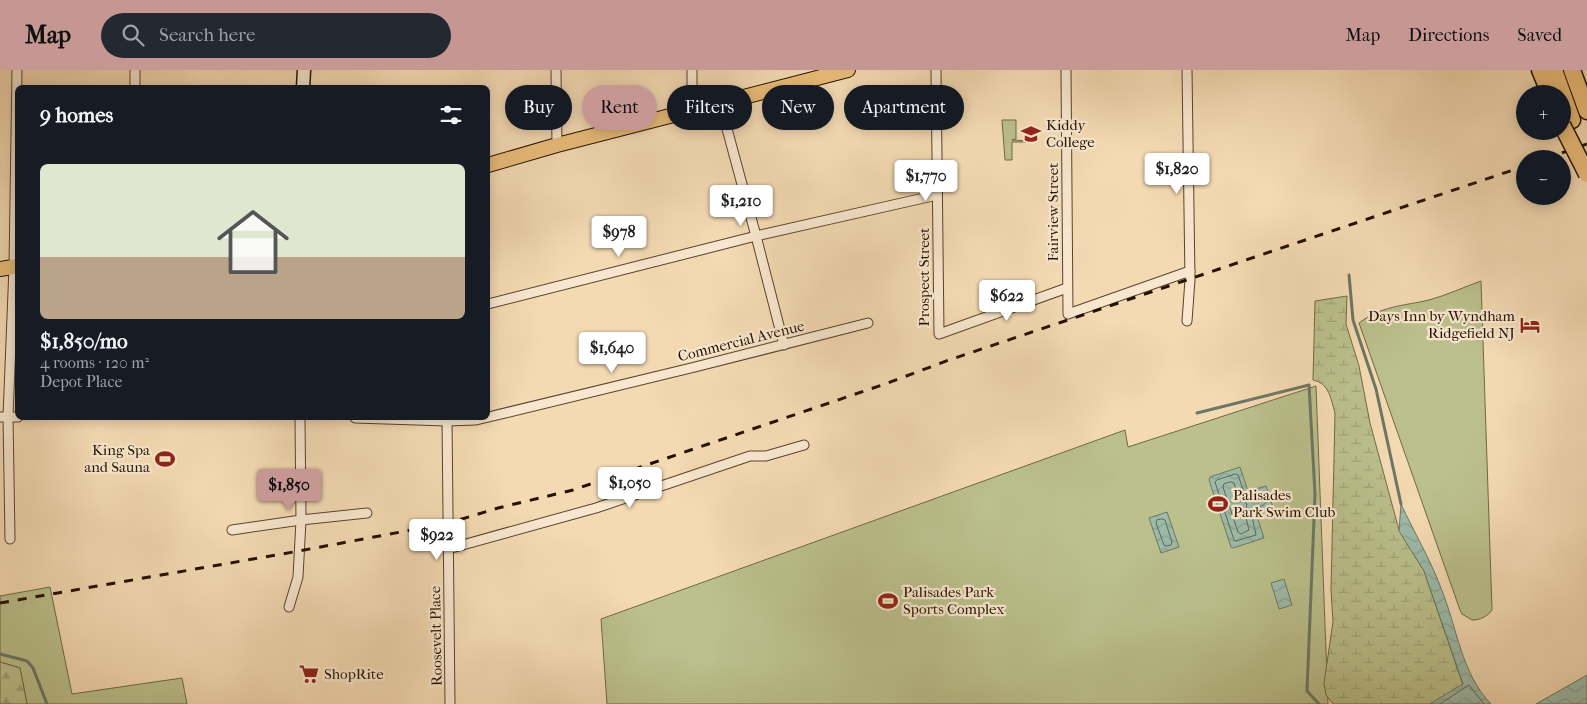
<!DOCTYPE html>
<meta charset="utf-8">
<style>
:root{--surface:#171b24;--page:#242831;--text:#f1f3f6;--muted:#9ea1a6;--accent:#c59692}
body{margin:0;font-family:"IM FELL French Canon",serif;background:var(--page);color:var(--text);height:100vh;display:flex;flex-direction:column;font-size:19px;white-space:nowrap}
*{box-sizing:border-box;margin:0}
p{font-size:16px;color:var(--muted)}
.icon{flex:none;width:28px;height:28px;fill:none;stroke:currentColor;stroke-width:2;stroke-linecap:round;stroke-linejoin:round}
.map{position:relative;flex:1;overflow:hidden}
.details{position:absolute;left:15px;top:15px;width:475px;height:335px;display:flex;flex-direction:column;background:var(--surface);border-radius:8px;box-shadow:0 2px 12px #0003}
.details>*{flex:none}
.hud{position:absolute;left:505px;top:15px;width:475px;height:45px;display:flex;gap:10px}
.tools{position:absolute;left:1516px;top:15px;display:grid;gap:10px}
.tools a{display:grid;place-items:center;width:55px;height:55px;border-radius:50%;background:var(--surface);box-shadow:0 2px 12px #0003;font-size:25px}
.price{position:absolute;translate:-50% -42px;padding:0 11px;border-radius:5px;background:#fff;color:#222;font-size:16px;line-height:32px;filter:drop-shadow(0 1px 2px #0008)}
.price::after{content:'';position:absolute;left:50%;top:30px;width:15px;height:11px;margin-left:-8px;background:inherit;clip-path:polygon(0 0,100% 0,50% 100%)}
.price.on{background:var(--accent);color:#111}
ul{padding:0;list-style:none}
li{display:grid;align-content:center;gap:10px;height:265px;padding:0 25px}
li span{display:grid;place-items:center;height:155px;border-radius:8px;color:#555}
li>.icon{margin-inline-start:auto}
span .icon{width:90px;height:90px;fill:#fffc;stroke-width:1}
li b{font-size:21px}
h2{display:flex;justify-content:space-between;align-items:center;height:60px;padding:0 25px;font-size:21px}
.chip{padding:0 18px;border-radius:22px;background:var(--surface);box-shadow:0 2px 12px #0003;font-size:18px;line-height:45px}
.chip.on{background:var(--accent);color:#111}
header{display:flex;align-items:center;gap:30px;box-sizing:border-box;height:70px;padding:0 25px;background:var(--accent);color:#111}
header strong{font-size:24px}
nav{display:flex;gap:28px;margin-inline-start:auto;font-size:18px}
.search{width:350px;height:45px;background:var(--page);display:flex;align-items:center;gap:12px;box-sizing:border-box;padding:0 18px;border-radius:28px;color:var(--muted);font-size:19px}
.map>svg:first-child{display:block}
.green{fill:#bbc08c;stroke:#706846}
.forest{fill:url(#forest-firs);stroke:#706846}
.wetland{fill:url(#wetland-marsh);stroke:#706846}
.water{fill:url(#water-waves);stroke:#6c7765}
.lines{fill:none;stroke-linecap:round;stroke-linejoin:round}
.shore{stroke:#606654;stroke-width:1}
.stream{stroke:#6c7765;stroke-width:3}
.minor-casing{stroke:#58432d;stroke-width:11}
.secondary-casing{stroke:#241100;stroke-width:15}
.primary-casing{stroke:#241100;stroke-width:16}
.motorway-casing{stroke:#241100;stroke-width:19}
.minor{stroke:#f8e7ce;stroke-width:9}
.secondary{stroke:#f8e7ce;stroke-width:12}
.primary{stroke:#eabd7a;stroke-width:14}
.motorway{stroke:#eabd7a;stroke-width:16}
.rail{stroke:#241100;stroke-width:3;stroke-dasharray:9 9;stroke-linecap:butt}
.motorway-bridge-casing{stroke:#241100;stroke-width:19;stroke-linecap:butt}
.motorway-bridge{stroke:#eabd7a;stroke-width:16}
.labels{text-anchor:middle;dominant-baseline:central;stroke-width:4.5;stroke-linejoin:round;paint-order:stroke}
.poi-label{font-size:15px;fill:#241100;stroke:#f8e7ce;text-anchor:start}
.street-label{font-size:15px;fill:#241100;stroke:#f8e7ce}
</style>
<header>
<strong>Map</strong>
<div class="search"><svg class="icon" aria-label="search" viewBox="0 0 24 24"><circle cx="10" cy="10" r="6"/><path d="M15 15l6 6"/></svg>Search here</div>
<nav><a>Map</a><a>Directions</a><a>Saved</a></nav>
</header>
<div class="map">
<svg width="1587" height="634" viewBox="0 0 1587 634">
<defs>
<pattern id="forest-firs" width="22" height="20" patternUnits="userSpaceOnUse" patternTransform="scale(1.25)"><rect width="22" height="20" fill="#bbc08c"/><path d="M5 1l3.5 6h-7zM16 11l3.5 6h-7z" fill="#a1a477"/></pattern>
<pattern id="wetland-marsh" width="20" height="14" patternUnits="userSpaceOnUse" patternTransform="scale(1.25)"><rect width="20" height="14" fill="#bbc08c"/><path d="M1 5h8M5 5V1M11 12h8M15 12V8" fill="none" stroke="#a1a477"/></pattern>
<pattern id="water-waves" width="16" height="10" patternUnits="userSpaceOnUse" patternTransform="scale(1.25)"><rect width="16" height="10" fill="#9cbba9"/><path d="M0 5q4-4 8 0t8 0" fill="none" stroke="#86a090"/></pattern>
</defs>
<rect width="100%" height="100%" fill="#f4dab3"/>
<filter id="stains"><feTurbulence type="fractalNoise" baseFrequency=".004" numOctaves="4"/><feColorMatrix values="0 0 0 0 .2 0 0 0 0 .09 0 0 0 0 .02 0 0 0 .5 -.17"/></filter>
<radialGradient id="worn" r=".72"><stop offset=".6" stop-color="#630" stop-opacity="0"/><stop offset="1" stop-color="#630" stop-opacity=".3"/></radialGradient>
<!-- green -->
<g class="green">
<polygon points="1002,50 1016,50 1016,69 1012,70 1031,71 1031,72 1012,72 1012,90 1005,90"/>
<path d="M1481 211 1492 540C1487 547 1480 550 1472 550L1462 544 1460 540 1359 253C1381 236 1403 236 1429 230 1447 225 1464 217 1481 211Z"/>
<polygon points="1316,316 1328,634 607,634 601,549 1125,360 1128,377"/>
<polygon points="50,517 72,624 182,608 187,634 27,634 20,598 0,592 0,526"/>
</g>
<!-- forest -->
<polygon class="forest" points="0,592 20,598 27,634 0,634"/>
<!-- wetland -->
<path class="wetland" d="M1347 226 1346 254 1359 296 1370 353 1399 460 1424 501 1463 615 1430 634H1333L1326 625 1324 613 1333 552 1331 520 1335 343C1331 329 1329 313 1313 310L1315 231Z"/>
<!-- water -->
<g class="water">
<polygon points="1240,397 1248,421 1266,416 1273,437 1256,443 1264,468 1233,478 1231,477 1209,410 1210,407"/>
<path d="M1401 434C1414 462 1430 489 1441 518 1457 557 1461 603 1491 634H1430L1463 614 1424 501 1399 461Z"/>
<polygon points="1167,442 1179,477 1161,483 1149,448"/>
<polygon points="1284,509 1292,535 1279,539 1271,513"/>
<polygon points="1587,605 1587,634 1536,634"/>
</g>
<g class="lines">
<!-- shore -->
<g class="shore">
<path d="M1236 404 1238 405 1245 425 1249 426 1262 423 1266 432C1263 438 1255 436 1251 442L1256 465 1236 471 1234 470 1215 412 1217 410Z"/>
<polygon points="1231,412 1234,413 1238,427 1247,434 1245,444 1249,460 1241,464 1238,462 1223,417 1224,414"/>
<polygon points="1162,449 1165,450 1172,472 1171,475 1166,476 1164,475 1156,453 1157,450"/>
<polyline points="1440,634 1469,615 1484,634"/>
</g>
<!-- stream -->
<g class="stream">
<polyline points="1349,205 1353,250 1376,319 1401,434"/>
<polyline points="1197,343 1309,315 1315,424 1307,621 1319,634"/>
<polyline points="0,584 27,591 33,598 47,634"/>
</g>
<defs>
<g id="minor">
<polyline points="135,0 135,18"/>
<polyline points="556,0 557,75"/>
<polyline points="936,0 939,264 1067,218"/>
<polyline points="1066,0 1068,244 1190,201"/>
<polyline points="720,33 756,166 784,275"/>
<polyline points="692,41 692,0"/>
<polyline points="488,234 756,166 937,125"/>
<polyline points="1187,251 1190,210 1187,0"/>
<polyline points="0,347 18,347"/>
<polyline points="355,348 447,351 476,350 695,297 868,253"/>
<polyline points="447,348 450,634"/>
<polyline points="232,460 301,450 367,443"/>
<polyline points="10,469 8,347 14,197 17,0"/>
<polyline points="448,479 596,438 750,386 766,386 804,375"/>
<polyline points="289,537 298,507 301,450 300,348"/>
</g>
<polyline id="secondary" points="303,18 304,0"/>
<g id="primary">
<polyline points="488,95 557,75 848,0"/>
<polyline points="0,199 18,196"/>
</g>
<g id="motorway">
<polyline points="1540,0 1550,24"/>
<polyline points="1554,0 1572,50"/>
<polyline points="1572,0 1587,41"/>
</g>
</defs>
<!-- minor casing -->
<use href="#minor" class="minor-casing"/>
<!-- secondary casing -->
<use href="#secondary" class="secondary-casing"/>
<!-- primary casing -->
<use href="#primary" class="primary-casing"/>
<!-- motorway casing -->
<use href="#motorway" class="motorway-casing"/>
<!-- minor -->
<use href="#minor" class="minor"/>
<!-- secondary -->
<use href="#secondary" class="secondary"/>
<!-- primary -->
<use href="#primary" class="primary"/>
<!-- motorway -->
<use href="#motorway" class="motorway"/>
<!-- rail -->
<g class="rail">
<polyline points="1545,89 1587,74"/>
<polyline points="0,533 299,481 449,453 498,438 573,420 885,314 949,290 1525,96"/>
</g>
<defs>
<polyline id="motorway-bridge" points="1562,55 1587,104"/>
</defs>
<!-- motorway-bridge casing -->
<use href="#motorway-bridge" class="motorway-bridge-casing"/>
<!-- motorway-bridge -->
<use href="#motorway-bridge" class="motorway-bridge"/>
</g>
<!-- icons -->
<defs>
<symbol id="school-bare" viewBox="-9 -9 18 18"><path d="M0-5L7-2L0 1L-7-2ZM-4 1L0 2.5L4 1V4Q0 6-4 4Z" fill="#8f2418" stroke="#f8e7ce" stroke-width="2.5" paint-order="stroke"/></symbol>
<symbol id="hotel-bare" viewBox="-9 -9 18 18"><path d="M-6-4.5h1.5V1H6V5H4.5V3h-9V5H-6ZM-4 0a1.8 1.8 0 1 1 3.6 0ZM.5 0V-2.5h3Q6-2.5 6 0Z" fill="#8f2418" stroke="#f8e7ce" stroke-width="2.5" paint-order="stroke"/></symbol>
<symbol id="stadium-bare" viewBox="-9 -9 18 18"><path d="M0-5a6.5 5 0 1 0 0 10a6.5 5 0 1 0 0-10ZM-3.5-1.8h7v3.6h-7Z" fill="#8f2418" stroke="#f8e7ce" stroke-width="2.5" paint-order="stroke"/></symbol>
<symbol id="supermarket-bare" viewBox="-9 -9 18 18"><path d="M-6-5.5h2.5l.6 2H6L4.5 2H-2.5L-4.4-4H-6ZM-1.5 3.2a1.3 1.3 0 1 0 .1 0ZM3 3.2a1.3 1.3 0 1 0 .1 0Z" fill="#8f2418" stroke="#f8e7ce" stroke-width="2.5" paint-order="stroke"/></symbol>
</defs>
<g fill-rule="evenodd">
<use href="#school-bare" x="1017" y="50" width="28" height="28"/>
<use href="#hotel-bare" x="1516" y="241" width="28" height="28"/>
<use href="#stadium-bare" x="151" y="375" width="28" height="28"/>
<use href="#stadium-bare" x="1204" y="420" width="28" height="28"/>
<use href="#stadium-bare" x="874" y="517" width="28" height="28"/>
<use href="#supermarket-bare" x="295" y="590" width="28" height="28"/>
</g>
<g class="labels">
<!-- poi labels -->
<g class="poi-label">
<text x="1046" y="55">Kiddy<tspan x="1046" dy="17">College</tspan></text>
<text x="1515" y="246" text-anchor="end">Days Inn by Wyndham<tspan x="1515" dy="17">Ridgefield NJ</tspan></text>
<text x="150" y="380" text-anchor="end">King Spa<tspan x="150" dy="17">and Sauna</tspan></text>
<text x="1233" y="425">Palisades<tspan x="1233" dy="17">Park Swim Club</tspan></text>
<text x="903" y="522">Palisades Park<tspan x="903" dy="17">Sports Complex</tspan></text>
<text x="324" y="604">ShopRite</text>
</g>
<!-- street labels -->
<g class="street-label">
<text transform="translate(1053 142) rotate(-90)">Fairview Street</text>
<text transform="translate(924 207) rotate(-90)">Prospect Street</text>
<text transform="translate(741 271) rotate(-14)">Commercial Avenue</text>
<text transform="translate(436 566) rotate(-91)">Roosevelt Place</text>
</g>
</g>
<rect width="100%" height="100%" filter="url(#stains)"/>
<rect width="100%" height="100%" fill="url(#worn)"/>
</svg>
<div class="tools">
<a>+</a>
<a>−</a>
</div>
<b class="price" style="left:1177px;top:125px">$1,820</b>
<b class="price" style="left:926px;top:132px">$1,770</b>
<b class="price" style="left:741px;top:157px">$1,210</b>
<b class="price" style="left:619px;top:188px">$978</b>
<b class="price" style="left:1007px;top:252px">$622</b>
<b class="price" style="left:612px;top:304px">$1,640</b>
<b class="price" style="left:630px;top:439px">$1,050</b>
<b class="price on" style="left:289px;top:441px">$1,850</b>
<b class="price" style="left:437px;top:491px">$922</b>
<div class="hud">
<a class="chip">Buy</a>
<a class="chip on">Rent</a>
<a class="chip">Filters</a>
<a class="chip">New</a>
<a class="chip">Apartment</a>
</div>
<section class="details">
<h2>9 homes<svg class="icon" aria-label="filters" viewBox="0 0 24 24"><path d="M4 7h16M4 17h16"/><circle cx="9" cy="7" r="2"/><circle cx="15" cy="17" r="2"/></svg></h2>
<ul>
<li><span style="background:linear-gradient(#dfe7d0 60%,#b9a48a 0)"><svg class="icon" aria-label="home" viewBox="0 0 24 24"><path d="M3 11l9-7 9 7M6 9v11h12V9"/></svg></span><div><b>$1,850/mo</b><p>4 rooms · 120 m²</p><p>Depot Place</p></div></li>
</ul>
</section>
</div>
